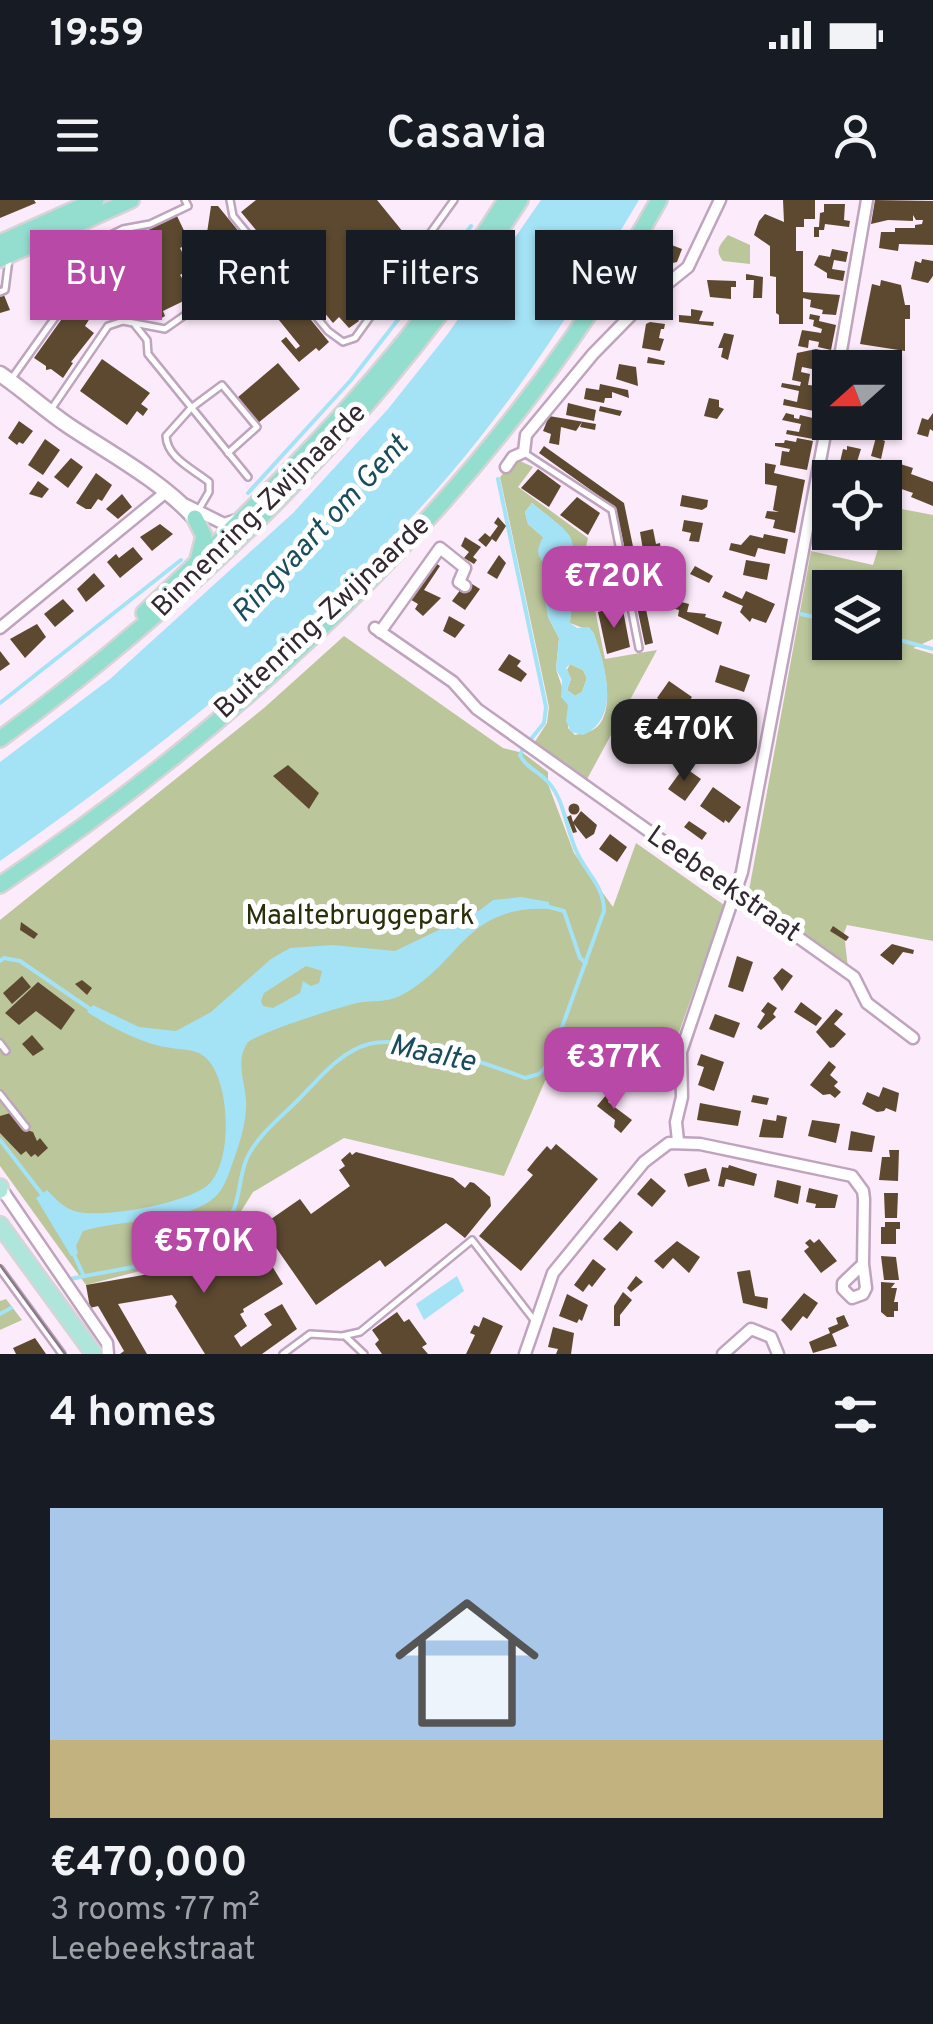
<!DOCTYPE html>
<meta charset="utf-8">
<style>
:root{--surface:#171b24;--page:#20242c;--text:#f1f3f6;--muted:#9ea1a6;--line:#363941;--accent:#b949a6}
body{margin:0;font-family:Overpass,sans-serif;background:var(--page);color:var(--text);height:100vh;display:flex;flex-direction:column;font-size:38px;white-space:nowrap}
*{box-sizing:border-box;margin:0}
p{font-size:32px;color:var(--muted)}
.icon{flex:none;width:55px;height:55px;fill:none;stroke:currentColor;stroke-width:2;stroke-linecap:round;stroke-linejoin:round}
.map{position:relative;height:1154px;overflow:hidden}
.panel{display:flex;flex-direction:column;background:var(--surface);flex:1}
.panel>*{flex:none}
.top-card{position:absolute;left:30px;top:30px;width:875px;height:90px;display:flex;gap:20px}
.needle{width:65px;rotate:249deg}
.buttons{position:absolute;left:812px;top:150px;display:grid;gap:20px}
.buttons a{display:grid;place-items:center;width:90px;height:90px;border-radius:0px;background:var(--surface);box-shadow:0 2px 8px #0004;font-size:50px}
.price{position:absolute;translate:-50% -85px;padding:0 22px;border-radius:20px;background:var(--accent);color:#fff;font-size:32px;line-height:65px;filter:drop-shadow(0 2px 5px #0008)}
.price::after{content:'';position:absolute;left:50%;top:60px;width:30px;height:22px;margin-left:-15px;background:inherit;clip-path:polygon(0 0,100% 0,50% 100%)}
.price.current{background:#222;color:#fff}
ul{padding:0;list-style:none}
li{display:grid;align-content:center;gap:20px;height:530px;padding:0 50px}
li+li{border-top:2px solid var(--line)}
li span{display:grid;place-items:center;height:310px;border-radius:0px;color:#555}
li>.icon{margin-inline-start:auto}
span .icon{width:180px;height:180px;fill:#fffc;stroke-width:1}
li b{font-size:42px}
h2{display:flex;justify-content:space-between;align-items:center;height:120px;padding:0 50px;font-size:42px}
.tag{padding:0 35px;border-radius:0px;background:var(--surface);box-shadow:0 2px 8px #0004;font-size:35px;line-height:90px}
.tag.current{background:var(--accent);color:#fff}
.status{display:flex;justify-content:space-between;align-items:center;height:70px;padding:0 50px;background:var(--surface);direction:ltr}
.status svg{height:28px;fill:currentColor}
header{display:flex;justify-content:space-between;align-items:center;height:130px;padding:0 50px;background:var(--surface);font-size:45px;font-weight:600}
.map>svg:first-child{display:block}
.green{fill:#bbc69b;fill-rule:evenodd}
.water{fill:#a4e2f6;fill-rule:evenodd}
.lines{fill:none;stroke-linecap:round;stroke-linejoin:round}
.stream{stroke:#a4e2f6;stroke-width:4}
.building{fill:#5d4930}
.service-casing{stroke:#bfa4bd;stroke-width:10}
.minor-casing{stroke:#bfa4bd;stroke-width:15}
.secondary-casing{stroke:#bfa4bd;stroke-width:19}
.primary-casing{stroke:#d6d4d6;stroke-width:20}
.trunk-casing{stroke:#d6d4d6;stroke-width:20}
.service{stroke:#fff;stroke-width:5}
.minor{stroke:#fff;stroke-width:10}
.secondary{stroke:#fff;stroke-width:14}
.primary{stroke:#afe6dc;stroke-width:15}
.trunk{stroke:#94ded0;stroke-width:15}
.tram{stroke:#887a86;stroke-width:2.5}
.labels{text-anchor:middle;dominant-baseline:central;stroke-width:10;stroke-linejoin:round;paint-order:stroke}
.street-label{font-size:28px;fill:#332832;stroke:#fff}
.park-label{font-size:28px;fill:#293009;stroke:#fff}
.water-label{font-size:30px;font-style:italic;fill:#194d5c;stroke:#fff}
</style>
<div class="status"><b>19:59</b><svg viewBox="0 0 49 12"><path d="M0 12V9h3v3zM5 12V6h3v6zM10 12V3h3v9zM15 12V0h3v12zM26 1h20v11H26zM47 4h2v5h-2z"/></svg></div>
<header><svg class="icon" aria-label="menu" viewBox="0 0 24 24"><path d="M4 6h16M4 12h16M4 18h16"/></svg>Casavia<svg class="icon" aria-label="person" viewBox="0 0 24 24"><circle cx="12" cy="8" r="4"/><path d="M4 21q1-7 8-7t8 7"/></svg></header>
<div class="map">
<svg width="933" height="1154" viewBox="0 0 933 1154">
<rect width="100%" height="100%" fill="#fcebfa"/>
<!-- green -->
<g class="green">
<path d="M728 35 750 45V64L723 61C714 50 720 45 728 35Z"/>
<path d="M520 261 533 267 518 287 588 338 584 355 605 459 657 450 586 581 534 543 547 523 549 507 500 277 514 262ZM532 303C543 313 561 324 568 336 581 358 571 399 570 423L593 432C602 455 617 505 598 526 592 532 583 533 575 535L568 528V505L556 469 559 438 548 417 543 337 528 324 525 312Z"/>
<path d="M891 307 933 315V439L913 448 933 454V741L847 725 844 733 848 768 748 696 811 351 873 365ZM830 388H885V442H830Z"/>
<path d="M344 436 503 548 523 553 548 572V584L574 653 613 707 636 643 724 705 671 855C635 903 587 892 569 836L545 881 504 976 344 938 253 992 235 1021 199 1046 163 1065 86 1085 0 966V720L264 508Z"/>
<polygon points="570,464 583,470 587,478 582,492 575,496 567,490 571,479 567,470"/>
<polygon points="6,1099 22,1120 0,1130 0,1101"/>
</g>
<!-- water -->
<g class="water">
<path d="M541 0H639C590 82 538 165 478 240 351 401 168 543 0 661V562L110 479 293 313 388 209 447 135Z"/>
<path d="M532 303C543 313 560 323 569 335 580 351 572 404 570 423L577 428 589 427 593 432C605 463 622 518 583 535L571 532 566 521 568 505 561 497 562 480 556 469 559 438 548 417 544 395 548 383 547 366C536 355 536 351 543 337L528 324 525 312ZM570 464 583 470 587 478 582 492 575 496 567 490 571 479 566 468Z"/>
<path d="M521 697 549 702V709C465 705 463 761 402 795 387 803 372 800 357 803 337 808 263 831 248 842 233 864 248 885 246 909 245 927 239 945 233 962 229 973 225 987 216 996 189 1023 120 1019 83 1031L76 1046 78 1054 71 1056 36 998 47 990C56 999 64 1009 78 1012 105 1018 191 1003 210 983 233 958 230 882 207 859 198 849 184 850 171 848 141 844 113 828 87 812L93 805 139 827 176 831 211 812 271 759 290 748 333 745 395 751 480 710 493 700ZM306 766 322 771 319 783 311 786 303 781 300 793 273 808 263 806 261 801 264 793Z"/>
<polygon points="457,1076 464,1091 424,1120 416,1104"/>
</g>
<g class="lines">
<!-- stream -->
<g class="stream">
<polyline points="498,279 546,507 544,523 531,539"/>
<polyline points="248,293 351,180 471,26"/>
<polyline points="801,414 830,421"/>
<polyline points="885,436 933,449"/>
<polyline points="0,503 181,360"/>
<polyline points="549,707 564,711 580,758 586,763"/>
<polyline points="0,761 4,758 20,761 90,809"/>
<polyline points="0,940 41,993"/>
<polyline points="74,1055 83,1074"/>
<path d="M71 1079C119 1067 185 1066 221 1029 243 1006 236 983 247 958 257 936 281 917 297 901 318 880 339 852 369 844 406 834 488 864 525 878L539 874 549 863 604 711C604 684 584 672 575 648 566 627 564 599 548 582 539 571 526 568 520 555L523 549"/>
<polyline points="0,1114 11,1108"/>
</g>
</g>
<!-- building -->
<g class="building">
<polygon points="0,0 34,0 36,3 0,18"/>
<polygon points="256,0 377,0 412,43 399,54 406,63 349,109 359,121 349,128 339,117 333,123 241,12"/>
<polygon points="783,0 815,0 815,19 804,19 804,27 796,27 796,51 803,51 803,92 840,95 836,115 822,114 823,110 810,107 811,100 803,98 803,124 779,124 779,115 776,113 776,77 770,76 770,46 754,35 759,21 765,14 784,22"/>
<polygon points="875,0 933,1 933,45 899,44 898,51 879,48 881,32 895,32 895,28 915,28 915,25 922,24 923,20 916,20 913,15 913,21 888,20 871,24"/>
<polygon points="824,4 845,4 844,20 850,21 849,27 825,24 824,30 819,30 819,37 814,37 814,27 819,27 820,13 824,12"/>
<polygon points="211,6 218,6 329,142 319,151 316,148 299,162 281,141 286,137 296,149 300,146 270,109 267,111 257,99 245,109 211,67 226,56 207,33"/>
<polygon points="177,16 190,43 180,48 182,52 187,50 194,66 180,75 182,78 187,76 196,95 163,111 165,116 160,119 151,102 156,99 154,95 144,99 139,89 128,94 130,98 125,100 124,97 118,99 121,105 115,108 114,105 108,108 107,104 100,107 103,112 97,118 92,115 85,126 94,133 71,162 73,163 63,178 51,169 46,170 46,166 34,158 66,113 75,119 89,100 108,91 104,85 91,95 73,59 110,41 115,52 113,53 121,65 120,68 122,67 127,78 117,83 115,80 110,82 113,89 133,79 129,68 146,60 136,36"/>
<polygon points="664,42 682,49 677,62 668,64 657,56"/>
<polygon points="832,49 848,52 846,62 834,60 832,69 845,71 843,81 827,78 827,73 814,65 819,55 830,57"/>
<polygon points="922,59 933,61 933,76 928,83 911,79 915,61 921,63"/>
<polygon points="49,69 53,78 49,80 50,84 40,89 34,75"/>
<polygon points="746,74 763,77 762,98 753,98 754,80 746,80"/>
<polygon points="707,80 736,81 736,87 731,87 731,99 710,97"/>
<polygon points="881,80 901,85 905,105 910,105 910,119 905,119 905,151 860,144 872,84 880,86"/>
<polygon points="0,85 10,110 0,113"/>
<polygon points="691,109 703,111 699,121 714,122 713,126 679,122 679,115 691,116"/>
<polygon points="810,114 820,116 819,121 836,125 831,150 818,147 819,142 809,140 808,148 798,146 802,130 821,133 822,129 813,126 814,120 809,119"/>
<polygon points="650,122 665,124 664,129 661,129 659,138 664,139 660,151 642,148 646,124"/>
<polygon points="724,133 734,135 728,160 721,157 723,148 718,148"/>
<polygon points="816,149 830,152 827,172 802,167 801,172 810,174 808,185 819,186 814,211 783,205 784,199 797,202 799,191 781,187 782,183 800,186 801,182 792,180 797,153"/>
<polygon points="859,155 865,156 866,161 877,163 876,168 856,168"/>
<polygon points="648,157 665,161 664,165 647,163"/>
<polygon points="102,159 150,193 141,204 148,209 143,216 137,211 127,225 80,191"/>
<polygon points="278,163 300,189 258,223 237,198"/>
<polygon points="619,164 636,167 638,186 616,179"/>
<polygon points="600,184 628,190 629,198 612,192 612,198 605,198 604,203 584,199 586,188 599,190"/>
<polygon points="709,198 719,200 719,207 724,209 717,219 704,216"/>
<polygon points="568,203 596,210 594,221 566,215"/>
<polygon points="600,206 622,211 620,216 599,211"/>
<polygon points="786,213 794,215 794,218 799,219 800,215 817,219 813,239 786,234 787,230 799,232 801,224 782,220"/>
<polygon points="933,213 933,231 930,229 928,237 917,234 922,218 928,220"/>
<polygon points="549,216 596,224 595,230 580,227 582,222 576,231 561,227 559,245 549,243 551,234 543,231"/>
<polygon points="19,221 33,231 23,244 19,242 17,245 8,238"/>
<polygon points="846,222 861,222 860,230 868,231 867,238 843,233"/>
<polygon points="876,237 885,241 881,259 871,256"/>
<polygon points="797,238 813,241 807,270 780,265 782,251 789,252 790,249 775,246 775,243 784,243 785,240 796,242"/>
<polygon points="45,239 60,250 43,275 28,265"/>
<polygon points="544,246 624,303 653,443 645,445 616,308 539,253"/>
<polygon points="847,246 861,249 856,265 840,262 843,249 847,250"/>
<polygon points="71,258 83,267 68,288 54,277"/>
<polygon points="765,263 776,265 774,273 805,280 795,333 773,328 775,320 765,318 767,311 779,312 773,310 777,286 765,284"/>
<polygon points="897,263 913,268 911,274 933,282 933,306 911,297 913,293 890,285"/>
<polygon points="538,269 561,286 549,307 521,288"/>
<polygon points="96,273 112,285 102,301 98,299 91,309 86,309 76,303"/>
<polygon points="38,281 49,289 42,298 29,294"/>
<polygon points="122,294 132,307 118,319 106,309"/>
<polygon points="682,295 708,300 707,307 702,310 680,306"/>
<polygon points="577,297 600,313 588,335 560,315"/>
<polygon points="498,317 506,326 496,342 492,339 486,347 478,340 485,333 490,337 498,326 494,323"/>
<polygon points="684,320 703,323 699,342 689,341 691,333 682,331"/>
<polygon points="160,324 173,334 152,351 140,337"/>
<polygon points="653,329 656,344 660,343 661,351 649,353 648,349 643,350 640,332"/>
<polygon points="827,332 842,332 840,343 846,344 844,349 823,345"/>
<polygon points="764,334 788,339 785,354 758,348 755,357 729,350 731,343 741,345 750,335 763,338"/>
<polygon points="465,337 481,347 473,357 477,360 474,364 464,358 469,352 461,346"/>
<polygon points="133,347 143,359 120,378 107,362 116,354 119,358"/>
<polygon points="594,353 594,357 611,353 618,390 595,398 586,355"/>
<polygon points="499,355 506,363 497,379 487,373"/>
<polygon points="746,360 770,364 767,380 743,375"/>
<polygon points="434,362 440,366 424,390 441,398 423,416 415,409 418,404 408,398"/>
<polygon points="695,366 713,376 709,383 690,374"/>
<polygon points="94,373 105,386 86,402 77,389"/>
<polygon points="472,384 480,389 465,410 452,401 461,389 466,393"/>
<polygon points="725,391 742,399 746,391 775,404 766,423 752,418 750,422 740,412 743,406 722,397"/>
<polygon points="63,399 74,411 55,427 44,414"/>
<polygon points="670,399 689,404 687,412 706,414 705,417 722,422 718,435 678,416 679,410 668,407"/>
<polygon points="605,410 606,413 623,410 630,447 607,454 598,412"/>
<polygon points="449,416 465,425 455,438 443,431"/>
<polygon points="37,424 46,437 25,458 10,439"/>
<polygon points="0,451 10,464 0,471"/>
<polygon points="509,454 521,461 517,466 527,474 521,482 498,470"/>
<polygon points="720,465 750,475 744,492 715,482"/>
<polygon points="669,481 692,497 680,514 657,498"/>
<polygon points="645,519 664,533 650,548 633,536"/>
<polygon points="288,565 319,593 309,609 273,576"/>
<polygon points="684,567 701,579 685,601 668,589"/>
<polygon points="713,587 741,607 729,623 725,620 724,623 700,606"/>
<circle cx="574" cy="609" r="5.5"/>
<polygon points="581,611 597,625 594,634 586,639 574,624 577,632 573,633 567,617 571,615 573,622"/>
<polygon points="689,621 707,633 702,640 684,627"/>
<polygon points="610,634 627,647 617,662 599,649"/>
<polygon points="21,722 38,734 34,739 20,730"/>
<polygon points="833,726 849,737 846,741 830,731"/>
<polygon points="892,744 914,750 913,754 903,752 893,765 880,755"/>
<polygon points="737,756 753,762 743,792 728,787"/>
<polygon points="782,768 793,776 782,791 773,778"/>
<polygon points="22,776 31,787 12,804 3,793"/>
<polygon points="82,780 92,788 87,795 75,784"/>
<polygon points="38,782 75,810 61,830 36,811 19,825 5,813"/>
<polygon points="768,802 777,808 773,814 776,817 761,830 757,827 765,814 761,811"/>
<polygon points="801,802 822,818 816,826 794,812"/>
<polygon points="836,809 843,814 834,824 846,834 834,847 830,848 816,832"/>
<polygon points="715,814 740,823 734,838 709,829"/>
<polygon points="32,835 44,849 33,856 22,844"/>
<polygon points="701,854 724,862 714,891 698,885 704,867 697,865"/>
<polygon points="829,861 836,867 830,875 838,882 834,886 841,892 835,898 830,894 823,895 810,885"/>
<polygon points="883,887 899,893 896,912 886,908 884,911 877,912 862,904 867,892 879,897"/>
<polygon points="612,888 617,890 608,902 632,920 621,933 614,927 615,920 597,906"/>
<polygon points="753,895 769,898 767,905 751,902"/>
<polygon points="700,903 741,911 738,926 697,920"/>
<polygon points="14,912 27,930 33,932 37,941 40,938 48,948 38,957 35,954 31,957 26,951 21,955 0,933 0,916"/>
<polygon points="777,915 787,917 783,938 759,937 763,919 776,921"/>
<polygon points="812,920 840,924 836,943 808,936"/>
<polygon points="851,931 875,936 872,952 848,950"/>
<polygon points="556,944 598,979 521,1071 479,1036 533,975 527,970 535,960 547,946 551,950"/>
<polygon points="889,950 899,950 898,981 879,980 882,957 890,957"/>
<polygon points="350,952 352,955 356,952 453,978 465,988 470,982 474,983 490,997 491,1006 465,1038 446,1023 385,1067 380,1060 316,1105 261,1026 300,999 311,1014 350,986 339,970 345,966 341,960"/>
<polygon points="729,965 757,974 754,986 726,979 724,987 718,986 722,967 728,968"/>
<polygon points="706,968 710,981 688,987 684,974"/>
<polygon points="651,978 666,991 652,1007 637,994"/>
<polygon points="777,980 801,986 798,1004 774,997"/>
<polygon points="809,988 838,995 835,1008 815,1008 816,1004 806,1002"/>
<polygon points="884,993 898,993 897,1018 885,1018"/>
<polygon points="620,1021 633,1032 617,1051 603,1039"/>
<polygon points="885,1022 900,1022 900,1029 896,1029 896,1044 881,1044 881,1027 885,1027"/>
<polygon points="240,1023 253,1035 283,1084 243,1109 244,1112 240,1114 247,1126 234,1136 241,1147 272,1125 264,1114 282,1104 297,1129 262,1154 205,1154 175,1106 177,1102 172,1095 118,1104 147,1154 120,1154 124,1151 98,1106 90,1108 86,1085 172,1070"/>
<polygon points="810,1039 814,1043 819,1039 837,1061 821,1073 804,1051 809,1047 805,1043"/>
<polygon points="677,1041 700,1057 689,1073 673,1058 663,1069 654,1061"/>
<polygon points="881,1056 896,1057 899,1080 884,1080"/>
<polygon points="593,1059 606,1069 592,1087 589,1084 583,1092 574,1085"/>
<polygon points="750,1070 755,1096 768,1098 767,1109 743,1103 737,1072"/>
<polygon points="636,1076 643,1082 631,1092 627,1088"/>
<polygon points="881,1082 895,1083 891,1088 897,1088 894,1102 898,1102 898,1111 894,1111 894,1117 887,1117 881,1112"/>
<polygon points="623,1092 632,1100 620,1115 620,1126 614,1126 614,1106"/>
<polygon points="804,1093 818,1103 807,1119 803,1116 791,1131 781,1120"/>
<polygon points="567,1094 588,1105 582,1121 579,1119 577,1123 559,1116"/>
<polygon points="397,1112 404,1122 409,1119 427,1144 422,1147 428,1154 382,1154 375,1144 379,1140 372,1130"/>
<polygon points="844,1115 849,1126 832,1134 837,1146 813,1153 809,1142 830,1133 828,1128 838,1124 836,1118"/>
<polygon points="483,1117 503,1126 490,1154 466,1154 475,1135 470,1133 474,1125 479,1127"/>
<polygon points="553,1127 574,1133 571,1154 556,1154 558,1149 548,1147"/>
<polygon points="35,1138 46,1154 16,1154 13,1148"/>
</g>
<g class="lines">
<defs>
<g id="service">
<polyline points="230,0 233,16 328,131 343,142 355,138 454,0"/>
<polyline points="0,92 5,90 9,59"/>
<polyline points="135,125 147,140 148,154 248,277"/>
<path d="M12 178 64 105C71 88 54 76 62 59L123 29 150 24 188 6 185 0"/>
<polyline points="50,211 108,126 123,121 165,129 215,94"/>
<polyline points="526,254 612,310 639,448"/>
<path d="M199 309 209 292V282C193 269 167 258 166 236L191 208 222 185 257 227 228 253"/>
<polyline points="0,843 6,851"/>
<polyline points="0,894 26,927"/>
<polyline points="0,1069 62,1154"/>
<polyline points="345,1136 364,1154"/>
<polyline points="283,1154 310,1134 342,1136 360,1132 472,1040 534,1120"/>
</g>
<g id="minor">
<polyline points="838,168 867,0"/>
<polyline points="506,267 513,257 524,252 526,235 593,154 642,104 688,67 720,0"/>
<polyline points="186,305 224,324 239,319"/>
<polyline points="0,428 166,292"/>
<polyline points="375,428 453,482 477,509 854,777 867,803 913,838"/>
<polyline points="380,432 440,348 465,368 459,382 465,386"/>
<polyline points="678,941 676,922 682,897 681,852 742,672 830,208"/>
<polyline points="1,988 107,1143 108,1154"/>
<polyline points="525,1154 553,1073 644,962 669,943 700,944 852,976 863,991 864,999 863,1064 843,1083 843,1089 852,1098 863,1094 866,1088 863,1064"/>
<polyline points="723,1154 751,1129 771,1137 778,1154"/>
</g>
<path id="secondary" d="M0 174C24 190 45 210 69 226 111 254 160 280 195 318"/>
<g id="primary">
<polyline points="0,987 0,990"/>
<polyline points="0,1025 94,1154"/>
</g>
<g id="trunk">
<polyline points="0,43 96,0"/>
<polyline points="0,59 131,0"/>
<polyline points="195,318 204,336 198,360"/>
<path d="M144 413C278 287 408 157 506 0"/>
<path d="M0 539C203 390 383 212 520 0"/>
<path d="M0 685C264 506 502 280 659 0"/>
</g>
</defs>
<!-- service casing -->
<use href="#service" class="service-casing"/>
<!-- minor casing -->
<use href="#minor" class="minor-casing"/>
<!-- secondary casing -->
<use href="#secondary" class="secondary-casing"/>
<!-- primary casing -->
<use href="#primary" class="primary-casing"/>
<!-- trunk casing -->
<use href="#trunk" class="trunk-casing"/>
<!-- service -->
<use href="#service" class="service"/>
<!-- minor -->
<use href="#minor" class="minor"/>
<!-- secondary -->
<use href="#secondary" class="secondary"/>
<!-- primary -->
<use href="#primary" class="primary"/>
<!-- trunk -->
<use href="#trunk" class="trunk"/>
<!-- tram -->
<polyline class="tram" points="0,1065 65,1154"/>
</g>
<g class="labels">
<!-- street labels -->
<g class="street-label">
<text transform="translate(260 311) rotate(-45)">Binnenring-Zwijnaarde</text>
<text transform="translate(323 418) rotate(-43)">Buitenring-Zwijnaarde</text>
<text transform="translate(723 685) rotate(35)">Leebeekstraat</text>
</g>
<!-- park labels -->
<g class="park-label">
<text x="360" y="717">Maaltebruggepark</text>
</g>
<!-- water labels -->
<g class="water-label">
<text transform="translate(321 330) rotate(-47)">Ringvaart om Gent</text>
<text transform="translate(432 855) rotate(12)">Maalte</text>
</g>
</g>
</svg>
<div class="buttons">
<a><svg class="needle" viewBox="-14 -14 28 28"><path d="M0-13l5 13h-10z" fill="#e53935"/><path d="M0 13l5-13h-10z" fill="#9ea1a6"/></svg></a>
<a><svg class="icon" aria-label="locate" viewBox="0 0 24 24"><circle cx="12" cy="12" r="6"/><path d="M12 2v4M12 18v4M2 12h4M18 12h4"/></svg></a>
<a><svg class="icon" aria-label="layers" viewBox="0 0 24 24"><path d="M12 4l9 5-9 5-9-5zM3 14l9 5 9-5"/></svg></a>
</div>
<b class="price" style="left:614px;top:431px">€720K</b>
<b class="price current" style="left:684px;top:584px">€470K</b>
<b class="price" style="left:614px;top:912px">€377K</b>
<b class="price" style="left:204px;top:1096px">€570K</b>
<div class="top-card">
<a class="tag current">Buy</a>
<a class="tag">Rent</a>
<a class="tag">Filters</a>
<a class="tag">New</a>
</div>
</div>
<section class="panel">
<h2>4 homes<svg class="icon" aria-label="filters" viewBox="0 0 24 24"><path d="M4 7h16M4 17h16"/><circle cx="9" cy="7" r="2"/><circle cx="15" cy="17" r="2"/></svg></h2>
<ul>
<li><span style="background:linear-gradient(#a9c7e8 75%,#c2b280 0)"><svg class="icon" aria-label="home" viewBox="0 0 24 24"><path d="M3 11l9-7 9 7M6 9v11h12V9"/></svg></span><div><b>€470,000</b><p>3 rooms · 77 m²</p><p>Leebeekstraat</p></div></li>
</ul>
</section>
